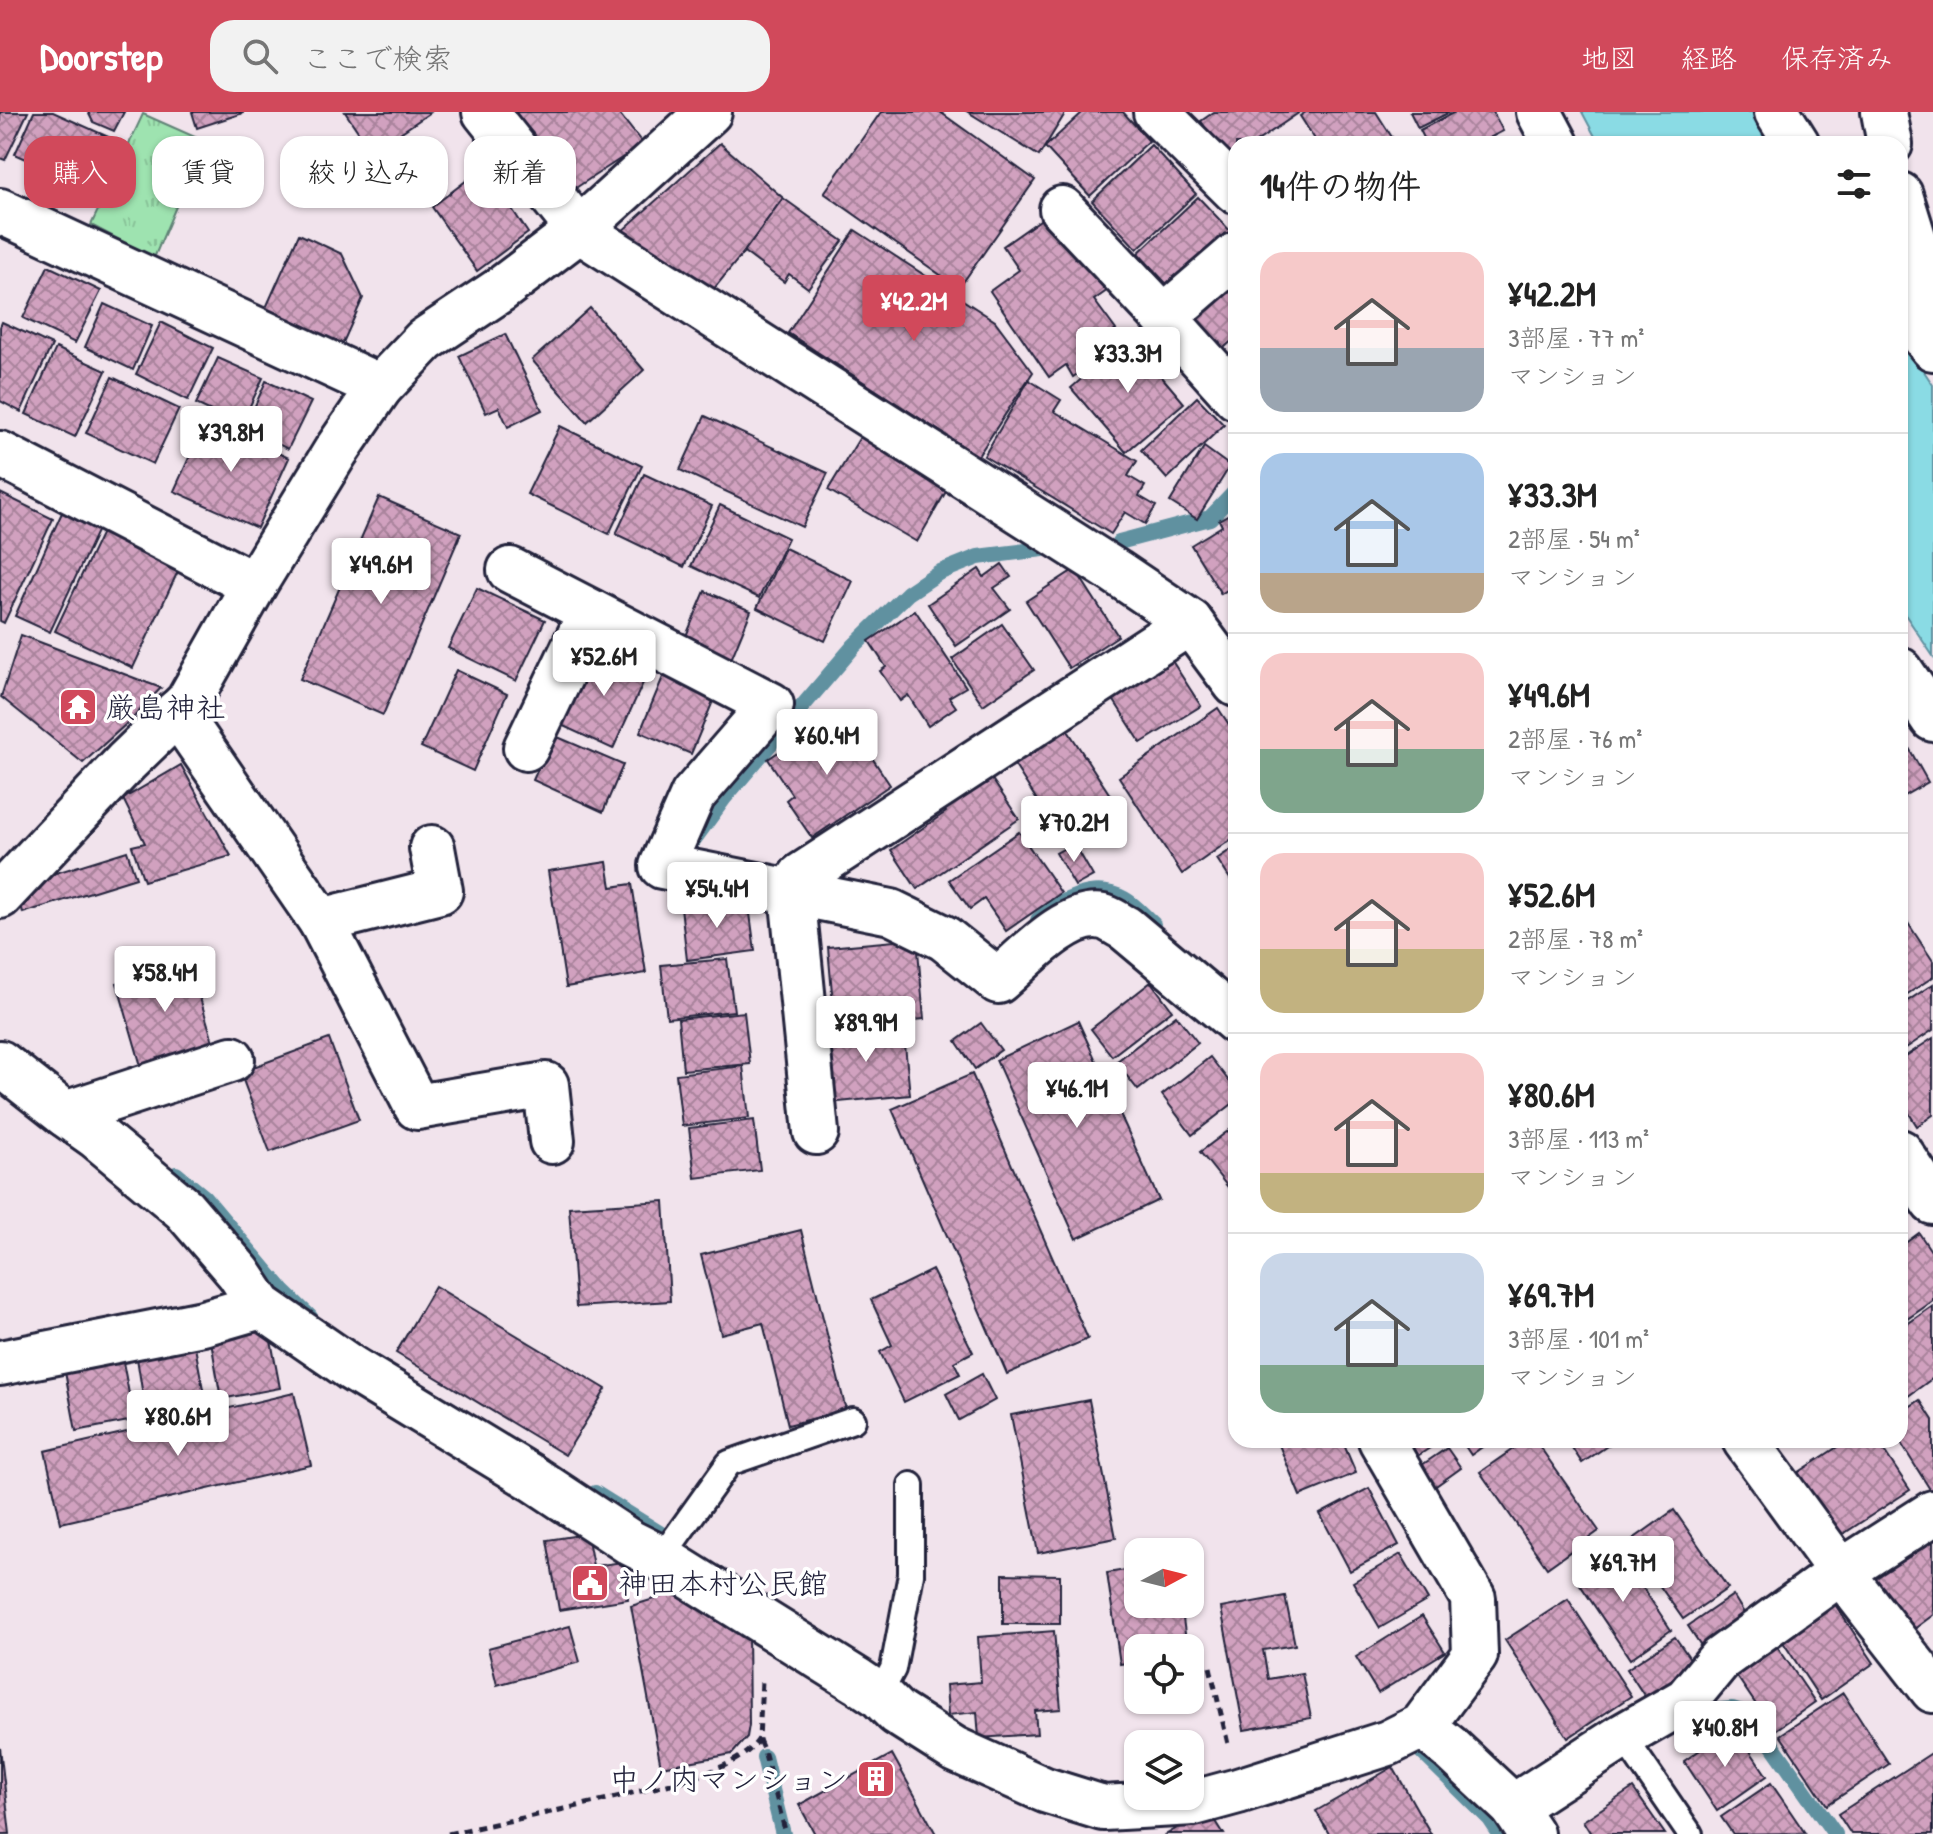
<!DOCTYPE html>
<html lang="ja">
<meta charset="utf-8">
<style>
:root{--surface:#fff;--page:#f2f2f2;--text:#222;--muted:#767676;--line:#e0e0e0;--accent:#d1495b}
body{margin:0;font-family:"Patrick Hand","Klee One",sans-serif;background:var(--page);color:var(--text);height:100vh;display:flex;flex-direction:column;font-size:30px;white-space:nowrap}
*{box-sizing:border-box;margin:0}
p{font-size:26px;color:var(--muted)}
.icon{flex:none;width:44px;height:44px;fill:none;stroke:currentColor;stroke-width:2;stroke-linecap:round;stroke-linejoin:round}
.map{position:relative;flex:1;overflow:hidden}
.panel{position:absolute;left:1228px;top:24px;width:680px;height:1312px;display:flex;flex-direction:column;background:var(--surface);border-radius:24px;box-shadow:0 2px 6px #0004}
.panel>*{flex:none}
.guide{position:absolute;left:24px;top:24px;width:760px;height:72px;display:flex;gap:16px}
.needle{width:52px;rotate:83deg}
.controls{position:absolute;left:1124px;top:1426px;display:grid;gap:16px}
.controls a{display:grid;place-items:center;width:80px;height:80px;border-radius:16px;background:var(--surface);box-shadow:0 2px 6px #0004;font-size:40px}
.price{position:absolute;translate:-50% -68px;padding:0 18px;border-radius:8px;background:#fff;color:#222;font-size:26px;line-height:52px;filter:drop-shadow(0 2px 4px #0008)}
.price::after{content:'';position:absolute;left:50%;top:48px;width:24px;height:18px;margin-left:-12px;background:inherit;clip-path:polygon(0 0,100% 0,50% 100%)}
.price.active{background:var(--accent);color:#fff}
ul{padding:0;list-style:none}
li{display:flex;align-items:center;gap:24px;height:200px;padding:0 32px}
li+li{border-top:2px solid var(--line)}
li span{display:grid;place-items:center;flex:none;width:224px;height:160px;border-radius:24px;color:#555}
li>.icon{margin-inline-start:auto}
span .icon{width:96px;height:96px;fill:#fffc;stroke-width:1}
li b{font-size:34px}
h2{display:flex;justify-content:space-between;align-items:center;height:96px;padding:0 32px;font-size:34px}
.pill{padding:0 28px;border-radius:24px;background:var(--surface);box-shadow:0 2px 6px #0004;font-size:28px;line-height:72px}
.pill.active{background:var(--accent);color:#fff}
header{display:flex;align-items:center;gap:48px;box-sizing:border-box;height:112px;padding:0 40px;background:var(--accent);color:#fff}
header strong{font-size:38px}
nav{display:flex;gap:44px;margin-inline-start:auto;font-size:28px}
.search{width:560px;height:72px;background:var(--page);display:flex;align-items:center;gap:20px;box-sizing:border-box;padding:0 28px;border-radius:24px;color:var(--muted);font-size:30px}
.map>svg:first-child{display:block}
.grass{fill:url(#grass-tufts);stroke:#608276;stroke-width:2}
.water{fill:#8adbe4;stroke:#6091a0;stroke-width:2}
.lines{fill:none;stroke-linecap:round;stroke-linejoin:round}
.stream{stroke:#6091a0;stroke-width:16}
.building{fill:url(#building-cross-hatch);stroke:#22223b;stroke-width:2}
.service-casing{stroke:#22223b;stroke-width:30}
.minor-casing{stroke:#22223b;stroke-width:50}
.path{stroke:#22223b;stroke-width:5;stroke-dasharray:8 6;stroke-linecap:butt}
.service{stroke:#fff;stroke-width:24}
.minor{stroke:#fff;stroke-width:44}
.labels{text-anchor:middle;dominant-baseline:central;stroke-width:7;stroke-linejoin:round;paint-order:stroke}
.poi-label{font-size:30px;fill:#22223b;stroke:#fff;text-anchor:start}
</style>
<header>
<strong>Doorstep</strong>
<div class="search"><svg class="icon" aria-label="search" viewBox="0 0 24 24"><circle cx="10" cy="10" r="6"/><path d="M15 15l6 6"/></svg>ここで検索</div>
<nav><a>地図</a><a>経路</a><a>保存済み</a></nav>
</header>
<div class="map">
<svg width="1933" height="1722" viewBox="0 0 1933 1722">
<defs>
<pattern id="grass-tufts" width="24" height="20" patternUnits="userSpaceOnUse" patternTransform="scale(2)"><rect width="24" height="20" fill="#9ee3b0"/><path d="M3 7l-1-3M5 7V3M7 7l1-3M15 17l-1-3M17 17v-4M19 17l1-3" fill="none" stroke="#88c298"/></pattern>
<pattern id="building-cross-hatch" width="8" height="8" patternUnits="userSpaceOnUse" patternTransform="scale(2)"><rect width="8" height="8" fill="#d1a1bf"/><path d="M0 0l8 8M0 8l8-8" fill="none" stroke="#a9839c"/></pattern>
</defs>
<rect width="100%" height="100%" fill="#f1e3ec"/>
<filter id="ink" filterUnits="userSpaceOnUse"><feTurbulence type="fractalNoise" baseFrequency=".0125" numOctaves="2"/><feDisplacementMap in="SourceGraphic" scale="16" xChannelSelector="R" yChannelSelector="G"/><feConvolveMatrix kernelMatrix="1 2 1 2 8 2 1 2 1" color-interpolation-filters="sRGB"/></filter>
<g filter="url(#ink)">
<!-- grass -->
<polygon class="grass" points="143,2 204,29 154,146 91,113"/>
<!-- water -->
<g class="water">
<polygon points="1582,0 1752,0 1773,32 1599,32"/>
<polygon points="1900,223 1933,273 1933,544 1900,495"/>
</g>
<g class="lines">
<!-- stream -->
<g class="stream">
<polyline points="1119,430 1210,406 1236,379"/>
<polyline points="692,730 724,686 854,534 908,481 938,461 978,445 1043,437"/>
<path d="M1038 808C1061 788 1094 770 1124 787 1135 793 1144 804 1153 812"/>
<polyline points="176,1062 204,1085 283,1179 310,1205"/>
<polyline points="595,1381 669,1427"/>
<polyline points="1711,1599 1732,1597 1751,1603 1835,1722"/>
<polyline points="1420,1638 1490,1707 1500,1722"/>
<polyline points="764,1645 783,1722"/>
</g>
</g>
<!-- building -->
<g class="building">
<polygon points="0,0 28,0 5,48 0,46"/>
<polygon points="34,0 53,0 113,27 91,76 15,42"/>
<polygon points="88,0 124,0 114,19 93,10"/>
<polygon points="192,0 243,0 243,1 197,16"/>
<polygon points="345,0 431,0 372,40"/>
<polygon points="509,0 618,0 643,32 568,81"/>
<polygon points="881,0 940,0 1035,68 959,176 824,81"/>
<polygon points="968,0 1066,0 1039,44"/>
<polygon points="1083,0 1123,0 1149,29 1090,84 1045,35"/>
<polygon points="1214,0 1300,0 1253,32 1236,32 1236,43 1228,49 1201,9"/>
<polygon points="1306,0 1376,0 1395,30 1392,32 1318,32 1300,4"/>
<polygon points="1410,0 1450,0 1418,16"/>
<polygon points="1455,0 1493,0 1503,19 1478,32 1427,32 1420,18"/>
<polygon points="720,31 783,86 744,140 713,178 621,120"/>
<polygon points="1151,33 1196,82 1137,137 1092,89"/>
<polygon points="484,55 528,121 477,159 432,95"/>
<polygon points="1198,85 1236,125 1176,182 1138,141"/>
<polygon points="783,86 843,129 808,176 789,162 784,170 744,140"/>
<polygon points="1053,99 1108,178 1094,188 1116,218 1101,228 1109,240 1073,265 1066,253 1049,265 990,179 1019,158 1003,134"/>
<polygon points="855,118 995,209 1033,260 978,344 788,221"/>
<polygon points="299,122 342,142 363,186 342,233 265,198"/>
<polygon points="48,154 101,179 75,231 23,206"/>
<polygon points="1236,157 1236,225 1214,245 1181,207"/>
<polygon points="104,192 152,214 133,258 85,235"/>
<polygon points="590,196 644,258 587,310 532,248"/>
<polygon points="2,210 52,233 21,300 0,289 0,215"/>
<polygon points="161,210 213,236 188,288 136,262"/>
<polygon points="505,222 542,298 508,315 499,295 486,301 459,244"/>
<polygon points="1129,226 1184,291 1126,340 1071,276"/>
<polygon points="56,236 106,259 75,325 26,302"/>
<polygon points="218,246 263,266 241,313 196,292"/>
<polygon points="112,265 179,297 153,352 86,321"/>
<polygon points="1029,268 1061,288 1054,299 1137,349 1128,364 1145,374 1139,384 1156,394 1145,412 1125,400 1111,422 984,344"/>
<polygon points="266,269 311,290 288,337 245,316"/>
<polygon points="1197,285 1224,313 1167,367 1141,338"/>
<polygon points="705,304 828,361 802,415 680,358"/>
<polygon points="206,308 289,346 257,416 174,379"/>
<polygon points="560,314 642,354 609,422 527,382"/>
<polygon points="860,325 948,376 917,430 828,378"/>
<polygon points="1204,335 1230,354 1197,407 1170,390"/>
<polygon points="644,362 712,394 684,455 616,422"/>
<polygon points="0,381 53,407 4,511 0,509"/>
<polygon points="379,385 461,421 383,603 300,567"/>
<polygon points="720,393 788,426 759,486 691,454"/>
<polygon points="64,396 100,413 50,520 15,504"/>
<polygon points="1236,398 1236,472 1221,482 1191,433 1222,414 1219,408"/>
<polygon points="103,418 180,455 133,556 55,519"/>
<polygon points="785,436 853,469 825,529 757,496"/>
<polygon points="1002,452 1011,465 994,476 1010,497 956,534 928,492 979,457 984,465"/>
<polygon points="1075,457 1118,524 1069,556 1026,489"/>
<polygon points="477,476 545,508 516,569 448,536"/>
<polygon points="705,479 751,499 730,550 683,531"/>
<polygon points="915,498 966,575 949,585 956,595 928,614 908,583 900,589 880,559 886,555 869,529"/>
<polygon points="1002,512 1034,558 983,593 952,547"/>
<polygon points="21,523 161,576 134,605 83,651 1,585"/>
<polygon points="595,536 648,560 613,637 561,613"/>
<polygon points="1165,538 1201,594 1141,631 1106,576"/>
<polygon points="456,558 507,582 473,659 421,635"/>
<polygon points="665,560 716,582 691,642 640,620"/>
<polygon points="1218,596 1236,623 1236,724 1182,762 1119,665"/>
<polygon points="830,605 851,636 861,629 890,673 812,726 786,688 792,683 768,647"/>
<polygon points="1061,608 1114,689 1060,724 1008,643"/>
<polygon points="1900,620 1928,670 1900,686"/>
<polygon points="553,623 623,653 603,700 533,668"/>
<polygon points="181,653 231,744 144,769 132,734 145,731 123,687"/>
<polygon points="985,657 1019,707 917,777 891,738 946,700 939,688"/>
<polygon points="1019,720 1061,781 1006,819 984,787 970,797 949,768"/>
<polygon points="1074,731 1093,764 1075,774 1056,741"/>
<polygon points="1236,734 1236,776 1217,747"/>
<polygon points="127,739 136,766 23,801 21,792 46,764"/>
<polygon points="607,750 611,775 632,772 646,861 566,875 548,759"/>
<polygon points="730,788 731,796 749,794 755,839 687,848 681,795"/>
<polygon points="1900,799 1933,849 1933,865 1900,887"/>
<polygon points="917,827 924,907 835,915 828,835"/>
<polygon points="727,847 734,899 667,906 661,853"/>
<polygon points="189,849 214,933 141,954 117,871"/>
<polygon points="1151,870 1172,898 1112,944 1091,917"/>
<polygon points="1933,872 1933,918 1900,940 1900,894"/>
<polygon points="744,900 750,952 683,958 678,907"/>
<polygon points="1176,903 1198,931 1138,978 1116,950"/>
<polygon points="1078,909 1159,1088 1076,1127 996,948"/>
<polygon points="981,911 1001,938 975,957 956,929"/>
<polygon points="903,913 910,983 829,991 822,921"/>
<polygon points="1933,926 1933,1003 1917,1014 1900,987 1900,948"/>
<polygon points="329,927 359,1008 270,1040 240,960"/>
<polygon points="1210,945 1236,978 1236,989 1192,1023 1162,983"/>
<polygon points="743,954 749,1006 682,1014 676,962"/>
<polygon points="972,962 1088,1227 1007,1262 892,997"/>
<polygon points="754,1008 760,1058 695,1066 689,1016"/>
<polygon points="1236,1013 1236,1077 1232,1080 1200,1040"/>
<polygon points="664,1089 670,1189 576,1195 569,1095"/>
<polygon points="801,1118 846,1298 788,1313 763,1211 721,1222 701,1143"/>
<polygon points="1919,1121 1933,1142 1933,1189 1900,1212 1900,1135"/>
<polygon points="932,1158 973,1240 954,1250 960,1262 904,1290 880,1240 892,1233 871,1188"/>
<polygon points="435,1174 606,1277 565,1343 396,1241"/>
<polygon points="1933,1194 1933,1266 1900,1290 1900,1217"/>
<polygon points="269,1218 280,1276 221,1287 211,1229"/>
<polygon points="195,1235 206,1293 146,1303 137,1246"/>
<polygon points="123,1250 134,1308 76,1319 65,1260"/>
<polygon points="982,1262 995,1288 959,1308 946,1282"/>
<polygon points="294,1281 311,1353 61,1411 45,1339"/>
<polygon points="1089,1288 1116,1426 1038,1441 1011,1303"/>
<polygon points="1920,1288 1933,1308 1933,1378 1931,1379 1899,1328 1900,1301"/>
<polygon points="1277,1328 1342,1328 1356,1361 1300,1384"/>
<polygon points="1404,1328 1437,1328 1439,1330 1416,1345"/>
<polygon points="1461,1328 1492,1328 1471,1343"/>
<polygon points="1526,1328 1535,1328 1599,1419 1547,1456 1480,1360"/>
<polygon points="1567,1328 1616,1328 1582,1351"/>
<polygon points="1848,1328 1877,1328 1910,1378 1834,1428 1793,1364"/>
<polygon points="1447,1336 1461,1356 1433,1376 1419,1355"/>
<polygon points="1369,1376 1399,1433 1350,1459 1320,1402"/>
<polygon points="1674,1398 1728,1476 1683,1507 1629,1430"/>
<polygon points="1933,1420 1933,1503 1910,1520 1871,1466"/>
<polygon points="587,1422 593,1454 623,1450 628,1487 559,1498 547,1428"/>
<polygon points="1617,1437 1671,1518 1630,1547 1575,1465"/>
<polygon points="1401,1442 1428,1488 1380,1516 1353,1470"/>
<polygon points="1138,1456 1138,1492 1181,1492 1187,1536 1138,1536 1138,1549 1120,1552 1107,1461"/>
<polygon points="1003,1462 1060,1463 1060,1512 1003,1512"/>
<polygon points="677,1480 748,1517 749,1613 747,1625 732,1642 661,1655 631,1494"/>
<polygon points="1733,1483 1752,1514 1708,1544 1688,1514"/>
<polygon points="1285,1484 1295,1533 1263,1538 1268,1567 1302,1561 1311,1606 1244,1618 1221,1496"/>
<polygon points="1568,1487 1631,1584 1568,1626 1505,1528"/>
<polygon points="1834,1491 1874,1551 1821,1588 1781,1527"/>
<polygon points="1422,1504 1445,1540 1378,1581 1356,1545"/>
<polygon points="570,1514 580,1550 497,1573 488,1536"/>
<polygon points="1054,1519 1061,1597 1035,1599 1037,1622 979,1626 977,1600 948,1603 946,1573 981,1570 978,1525"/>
<polygon points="1675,1525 1698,1558 1649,1591 1627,1557"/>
<polygon points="1777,1534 1815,1590 1774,1619 1736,1563"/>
<polygon points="1843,1581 1889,1652 1827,1693 1780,1623"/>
<polygon points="1734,1615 1767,1664 1717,1699 1684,1649"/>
<polygon points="0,1635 10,1722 0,1722"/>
<polygon points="1933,1640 1933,1722 1851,1722 1838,1702"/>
<polygon points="892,1642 936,1722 815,1722 799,1693"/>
<polygon points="1393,1655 1431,1722 1329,1722 1316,1699"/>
<polygon points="1771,1671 1805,1721 1733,1722 1721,1705"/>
<polygon points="1633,1676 1665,1722 1591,1722 1583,1709"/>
<polygon points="1209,1698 1224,1722 1167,1722"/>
</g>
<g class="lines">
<defs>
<g id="service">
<polyline points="661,1446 729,1351 853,1308"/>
<polyline points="879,1583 893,1557 911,1462 911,1373"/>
<polyline points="1623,1624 1690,1722"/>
</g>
<g id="minor">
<polyline points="485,0 579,118 1116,460 1190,510 1236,572"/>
<polyline points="1156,0 1236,79"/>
<polyline points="1539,0 1556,32"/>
<polyline points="1777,0 1797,32"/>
<polyline points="1884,0 1890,32"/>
<polyline points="1900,83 1933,189"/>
<polyline points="1062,97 1164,205"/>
<polyline points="0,99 380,275"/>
<polyline points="1236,143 1164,205 1236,285"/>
<polyline points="1900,194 1933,236"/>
<polyline points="0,342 254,473"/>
<path d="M510 458 771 593 693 683 662 754 891 800 944 826 998 869C1023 848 1068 797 1103 805 1110 806 1118 813 1125 816L1236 909"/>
<polyline points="1900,558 1933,607"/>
<polyline points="177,600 321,809 440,779 432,736"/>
<polyline points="526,636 591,500"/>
<polyline points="0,784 126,650 188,590 254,473 336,339 380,275 425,228 500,178 579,118 709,0"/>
<polyline points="321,809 417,995 546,973 552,1029"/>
<polyline points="0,951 65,1002 96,1024 184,1097 239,1161 261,1194 351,1256 534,1367 631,1431 661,1446 858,1569 879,1583 897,1601 954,1637 1045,1678 1103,1696 1194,1691 1238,1679 1388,1631 1422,1614 1475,1543 1473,1486 1381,1328"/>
<polyline points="65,1002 232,947"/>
<polyline points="816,1020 792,780 801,764 1190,510"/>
<polyline points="1900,1040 1933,1090"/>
<polyline points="0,1251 203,1211 261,1194"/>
<polyline points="1745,1328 1841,1460 1933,1578"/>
<polyline points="1422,1614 1450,1636 1513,1695 1531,1722"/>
<polyline points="1513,1695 1623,1624 1686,1588 1720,1547 1841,1460 1933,1401"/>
</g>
</defs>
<!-- service casing -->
<use href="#service" class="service-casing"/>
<!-- minor casing -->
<use href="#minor" class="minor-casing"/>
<!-- path -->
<g class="path">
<polyline points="1210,1555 1228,1632"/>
<polyline points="759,1628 765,1642 786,1722"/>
<path d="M448 1722C511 1708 574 1696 636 1680 662 1674 689 1669 714 1658 731 1651 749 1642 759 1627L762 1568"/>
</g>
<!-- service -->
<use href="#service" class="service"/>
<!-- minor -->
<use href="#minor" class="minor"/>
</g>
</g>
<!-- icons -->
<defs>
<symbol id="temple-square" viewBox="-11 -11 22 22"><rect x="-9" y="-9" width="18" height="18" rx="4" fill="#d1495b" stroke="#fff"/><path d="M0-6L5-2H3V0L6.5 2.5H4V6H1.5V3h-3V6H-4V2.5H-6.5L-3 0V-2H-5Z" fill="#fff"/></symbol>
<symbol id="civic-square" viewBox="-11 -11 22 22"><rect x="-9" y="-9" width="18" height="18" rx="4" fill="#d1495b" stroke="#fff"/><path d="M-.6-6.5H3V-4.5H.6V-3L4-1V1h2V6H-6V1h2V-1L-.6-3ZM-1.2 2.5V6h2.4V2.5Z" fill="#fff"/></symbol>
<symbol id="building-square" viewBox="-11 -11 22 22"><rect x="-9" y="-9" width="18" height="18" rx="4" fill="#d1495b" stroke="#fff"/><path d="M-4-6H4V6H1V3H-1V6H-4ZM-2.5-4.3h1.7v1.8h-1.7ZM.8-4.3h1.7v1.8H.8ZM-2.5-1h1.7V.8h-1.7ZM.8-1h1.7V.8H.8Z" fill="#fff"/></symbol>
</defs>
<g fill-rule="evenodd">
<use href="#temple-square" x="56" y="573" width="44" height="44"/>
<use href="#civic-square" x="568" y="1449" width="44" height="44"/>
<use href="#building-square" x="854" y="1645" width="44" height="44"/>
</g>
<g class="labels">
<!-- poi labels -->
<g class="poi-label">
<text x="106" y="595">厳島神社</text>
<text x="618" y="1471">神田本村公民館</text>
<text x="848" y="1667" text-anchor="end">中ノ内マンション</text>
</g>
</g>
</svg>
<div class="controls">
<a><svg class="needle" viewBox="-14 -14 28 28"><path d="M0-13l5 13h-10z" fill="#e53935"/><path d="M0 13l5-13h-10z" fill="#767676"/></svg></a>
<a><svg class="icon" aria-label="locate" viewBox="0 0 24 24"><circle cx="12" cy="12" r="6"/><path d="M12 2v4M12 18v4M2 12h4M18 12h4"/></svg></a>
<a><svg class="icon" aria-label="layers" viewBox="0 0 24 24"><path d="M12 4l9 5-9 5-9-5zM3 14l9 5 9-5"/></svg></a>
</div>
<b class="price active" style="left:914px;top:231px">¥42.2M</b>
<b class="price" style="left:1128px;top:283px">¥33.3M</b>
<b class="price" style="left:231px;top:362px">¥39.8M</b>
<b class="price" style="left:381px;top:494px">¥49.6M</b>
<b class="price" style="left:604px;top:586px">¥52.6M</b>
<b class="price" style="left:827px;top:665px">¥60.4M</b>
<b class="price" style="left:1074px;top:752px">¥70.2M</b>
<b class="price" style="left:717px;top:818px">¥54.4M</b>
<b class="price" style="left:165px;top:902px">¥58.4M</b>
<b class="price" style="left:866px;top:952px">¥89.9M</b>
<b class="price" style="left:1077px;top:1018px">¥46.1M</b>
<b class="price" style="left:178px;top:1346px">¥80.6M</b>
<b class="price" style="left:1623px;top:1492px">¥69.7M</b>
<b class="price" style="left:1725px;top:1657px">¥40.8M</b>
<div class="guide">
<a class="pill active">購入</a>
<a class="pill">賃貸</a>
<a class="pill">絞り込み</a>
<a class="pill">新着</a>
</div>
<section class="panel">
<h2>14件の物件<svg class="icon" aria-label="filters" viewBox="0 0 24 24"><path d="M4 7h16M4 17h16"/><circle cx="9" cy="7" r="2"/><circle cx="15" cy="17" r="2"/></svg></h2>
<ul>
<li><span style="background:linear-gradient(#f6c9c9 60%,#9aa5b1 0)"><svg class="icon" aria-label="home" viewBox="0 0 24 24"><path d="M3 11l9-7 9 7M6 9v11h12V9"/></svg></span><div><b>¥42.2M</b><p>3部屋 · 77 m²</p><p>マンション</p></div></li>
<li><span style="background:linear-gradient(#a9c7e8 75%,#b9a48a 0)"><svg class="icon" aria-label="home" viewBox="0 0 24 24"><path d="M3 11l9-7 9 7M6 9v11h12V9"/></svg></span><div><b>¥33.3M</b><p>2部屋 · 54 m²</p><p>マンション</p></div></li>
<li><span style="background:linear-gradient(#f6c9c9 60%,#7fa58c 0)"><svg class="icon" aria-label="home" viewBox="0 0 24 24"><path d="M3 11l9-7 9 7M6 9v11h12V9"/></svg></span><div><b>¥49.6M</b><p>2部屋 · 76 m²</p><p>マンション</p></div></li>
<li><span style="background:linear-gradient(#f6c9c9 60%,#c2b280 0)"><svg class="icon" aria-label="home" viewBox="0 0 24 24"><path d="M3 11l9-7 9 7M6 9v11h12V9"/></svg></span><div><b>¥52.6M</b><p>2部屋 · 78 m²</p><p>マンション</p></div></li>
<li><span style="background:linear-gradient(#f6c9c9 75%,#c2b280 0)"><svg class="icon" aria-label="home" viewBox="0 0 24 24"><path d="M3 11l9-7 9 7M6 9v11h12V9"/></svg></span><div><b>¥80.6M</b><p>3部屋 · 113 m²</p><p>マンション</p></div></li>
<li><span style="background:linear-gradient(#c9d6e8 70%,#7fa58c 0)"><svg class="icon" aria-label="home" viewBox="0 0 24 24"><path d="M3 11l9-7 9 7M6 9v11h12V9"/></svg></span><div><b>¥69.7M</b><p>3部屋 · 101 m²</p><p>マンション</p></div></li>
</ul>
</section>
</div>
